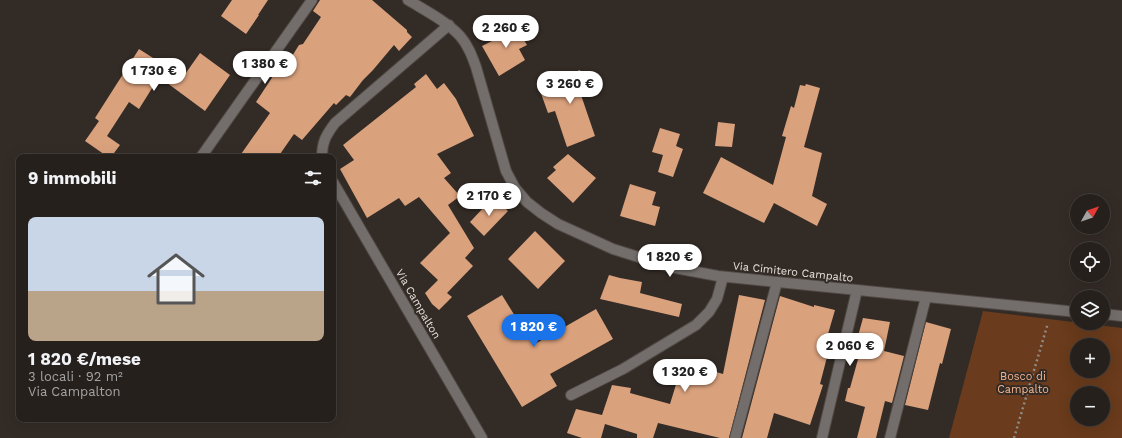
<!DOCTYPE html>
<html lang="it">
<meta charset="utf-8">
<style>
:root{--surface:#26201c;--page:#2e2825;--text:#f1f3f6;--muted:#a4a3a3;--line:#423e3b;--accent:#1a73e8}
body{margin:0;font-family:"Work Sans",sans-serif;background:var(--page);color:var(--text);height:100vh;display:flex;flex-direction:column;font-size:15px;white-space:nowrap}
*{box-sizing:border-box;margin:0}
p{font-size:13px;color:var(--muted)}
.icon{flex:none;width:22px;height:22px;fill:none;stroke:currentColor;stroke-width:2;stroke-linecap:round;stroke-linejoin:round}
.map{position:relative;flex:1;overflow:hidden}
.side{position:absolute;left:16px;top:154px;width:320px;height:268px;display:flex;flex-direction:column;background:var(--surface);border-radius:8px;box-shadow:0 4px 16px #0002,0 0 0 1px var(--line)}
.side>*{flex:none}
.needle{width:26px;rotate:50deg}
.tools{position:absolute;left:1070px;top:194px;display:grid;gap:8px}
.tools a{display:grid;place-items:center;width:40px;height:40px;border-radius:50%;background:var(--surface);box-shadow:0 4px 16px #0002,0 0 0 1px var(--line);font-size:20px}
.price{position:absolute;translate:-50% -34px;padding:0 9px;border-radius:14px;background:#fff;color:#222;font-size:13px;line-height:26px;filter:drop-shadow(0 1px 2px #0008)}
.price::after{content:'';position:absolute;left:50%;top:24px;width:12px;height:9px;margin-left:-6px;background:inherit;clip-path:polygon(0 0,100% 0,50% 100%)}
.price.active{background:var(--accent);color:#fff}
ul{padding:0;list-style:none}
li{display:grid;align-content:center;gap:8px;height:212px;padding:0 12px}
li+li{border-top:1px solid var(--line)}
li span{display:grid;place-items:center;height:124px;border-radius:8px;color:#555}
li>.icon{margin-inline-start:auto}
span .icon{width:72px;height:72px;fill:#fffc;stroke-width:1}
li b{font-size:17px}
h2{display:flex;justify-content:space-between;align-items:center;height:48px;padding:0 12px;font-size:17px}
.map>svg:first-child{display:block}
.green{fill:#6a3b1c;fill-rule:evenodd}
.building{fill:#daa17d}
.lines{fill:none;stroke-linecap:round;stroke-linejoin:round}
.minor-casing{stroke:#504843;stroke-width:12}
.path{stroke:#918b86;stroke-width:2.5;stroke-dasharray:2 3;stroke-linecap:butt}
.minor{stroke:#736e6b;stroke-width:10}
.labels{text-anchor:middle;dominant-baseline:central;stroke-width:4;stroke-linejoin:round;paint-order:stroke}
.street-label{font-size:11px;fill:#e7e2de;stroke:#332b26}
.park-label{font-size:11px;fill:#f5b58e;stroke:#332b26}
</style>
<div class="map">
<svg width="1122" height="438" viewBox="0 0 1122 438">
<rect width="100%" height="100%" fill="#332b26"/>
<!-- green -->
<path class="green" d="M983 311 1122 328V438H949ZM1077 345H1103V371H1077ZM1077 393H1103V419H1077Z"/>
<!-- building -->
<g class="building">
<polygon points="232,0 268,0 258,15 259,15 246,34 221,16"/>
<polygon points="320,0 372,0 407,30 407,32 412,37 399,51 394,45 373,70 363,80 350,97 346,95 336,105 334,103 302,140 294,134 278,157 239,157 270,113 256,102 275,73 279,77 299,45 303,44 321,17 313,11"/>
<polygon points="512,20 527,45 519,49 525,60 499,76 482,46 504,35 499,26"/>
<polygon points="139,49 183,77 200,53 230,75 205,111 159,77 139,109 129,102 107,136 120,145 111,157 108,157 85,141 99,121 95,118"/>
<polygon points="580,70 582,77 592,72 599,88 581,95 595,136 567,147 555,111 548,113 538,85"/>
<polygon points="426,74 437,89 444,83 456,99 474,136 437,154 451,173 444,178 460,196 448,205 474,248 465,258 473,266 447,293 452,297 439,310 432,304 425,293 438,280 420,263 450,233 419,197 405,206 399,198 367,218 340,169 354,160 343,145 416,87 414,84"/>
<polygon points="806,84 820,88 804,147 822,153 812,196 827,204 817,226 774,203 764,223 703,193 721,157 773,185 786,137 782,136 791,106 794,108 800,85 805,86"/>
<polygon points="718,122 735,124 732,147 715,146"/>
<polygon points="660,128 680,134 676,146 683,149 673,177 658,172 663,155 652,152"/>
<polygon points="568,154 596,178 573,203 547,178 556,170 553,167"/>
<polygon points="630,184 656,192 652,205 660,207 655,226 620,216"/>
<polygon points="495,199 508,211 484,236 470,222 485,206 487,209"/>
<polygon points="535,231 565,261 538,289 508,259"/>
<polygon points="609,275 620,278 642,282 640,293 682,304 679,317 600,299"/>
<polygon points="502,295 533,345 596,309 613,339 550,374 557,386 522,407 467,316"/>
<polygon points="739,295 765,300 729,438 720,438 658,423 653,438 637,438 637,434 605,424 601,438 582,438 567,433 576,409 602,415 612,385 631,388 630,393 670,404 678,378 691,380 696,366 723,374"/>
<polygon points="780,296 814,307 814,305 835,310 828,334 833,334 820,384 823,385 810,425 774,413 767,438 742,438"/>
<polygon points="863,318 890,322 884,351 904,356 892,403 885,401 876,438 857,438 865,407 845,401 848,388 850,388 860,352 856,351 860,337 858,336"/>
<polygon points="926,322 951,329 942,364 940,363 928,410 905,405"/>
</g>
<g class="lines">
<defs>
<g id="minor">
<path d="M408 0C426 11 446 21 460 36 468 45 472 56 476 67L506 171 515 188 527 202 541 213 558 224 613 249 670 267 718 276 1077 312"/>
<polyline points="201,157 312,0"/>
<path d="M322 157C322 142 326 135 335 123L449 25"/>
<polyline points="333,182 482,438"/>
<polyline points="1103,314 1122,316"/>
<polyline points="571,395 623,369 696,325 709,312 717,299 723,277"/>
<polyline points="735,438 777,282"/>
<polyline points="822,438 857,290"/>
<polyline points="890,438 926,297"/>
</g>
</defs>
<!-- minor casing -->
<use href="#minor" class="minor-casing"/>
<!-- path -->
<polyline class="path" points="1014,438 1048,323"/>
<!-- minor -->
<use href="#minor" class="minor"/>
</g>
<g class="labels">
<!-- street labels -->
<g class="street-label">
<text transform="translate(793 272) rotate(6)">Via Cimitero Campalto</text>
<text transform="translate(418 304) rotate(60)">Via Campalton</text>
</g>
<!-- park labels -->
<g class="park-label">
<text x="1023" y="376">Bosco di<tspan x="1023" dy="13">Campalto</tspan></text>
</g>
</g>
</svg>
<div class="tools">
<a><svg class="needle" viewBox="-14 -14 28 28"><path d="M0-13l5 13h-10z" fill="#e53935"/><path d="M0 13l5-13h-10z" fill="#a4a3a3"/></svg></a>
<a><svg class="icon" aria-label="locate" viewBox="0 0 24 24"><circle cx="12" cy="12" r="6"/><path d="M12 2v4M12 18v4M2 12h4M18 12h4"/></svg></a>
<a><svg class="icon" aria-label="layers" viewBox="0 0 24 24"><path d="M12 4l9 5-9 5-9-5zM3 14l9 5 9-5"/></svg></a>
<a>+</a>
<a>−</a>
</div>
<b class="price" style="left:506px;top:49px">2 260 €</b>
<b class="price" style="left:265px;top:85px">1 380 €</b>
<b class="price" style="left:154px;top:92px">1 730 €</b>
<b class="price" style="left:570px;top:105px">3 260 €</b>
<b class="price" style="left:489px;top:217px">2 170 €</b>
<b class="price" style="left:670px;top:278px">1 820 €</b>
<b class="price active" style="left:534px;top:348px">1 820 €</b>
<b class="price" style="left:850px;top:367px">2 060 €</b>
<b class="price" style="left:685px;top:393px">1 320 €</b>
<section class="side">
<h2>9 immobili<svg class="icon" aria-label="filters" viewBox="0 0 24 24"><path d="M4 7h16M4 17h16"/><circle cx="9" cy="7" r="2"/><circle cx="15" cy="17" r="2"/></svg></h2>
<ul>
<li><span style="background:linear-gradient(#c9d6e8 60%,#b9a48a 0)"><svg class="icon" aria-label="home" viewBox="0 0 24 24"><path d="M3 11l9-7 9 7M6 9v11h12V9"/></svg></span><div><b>1 820 €/mese</b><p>3 locali · 92 m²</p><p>Via Campalton</p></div></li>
</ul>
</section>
</div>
